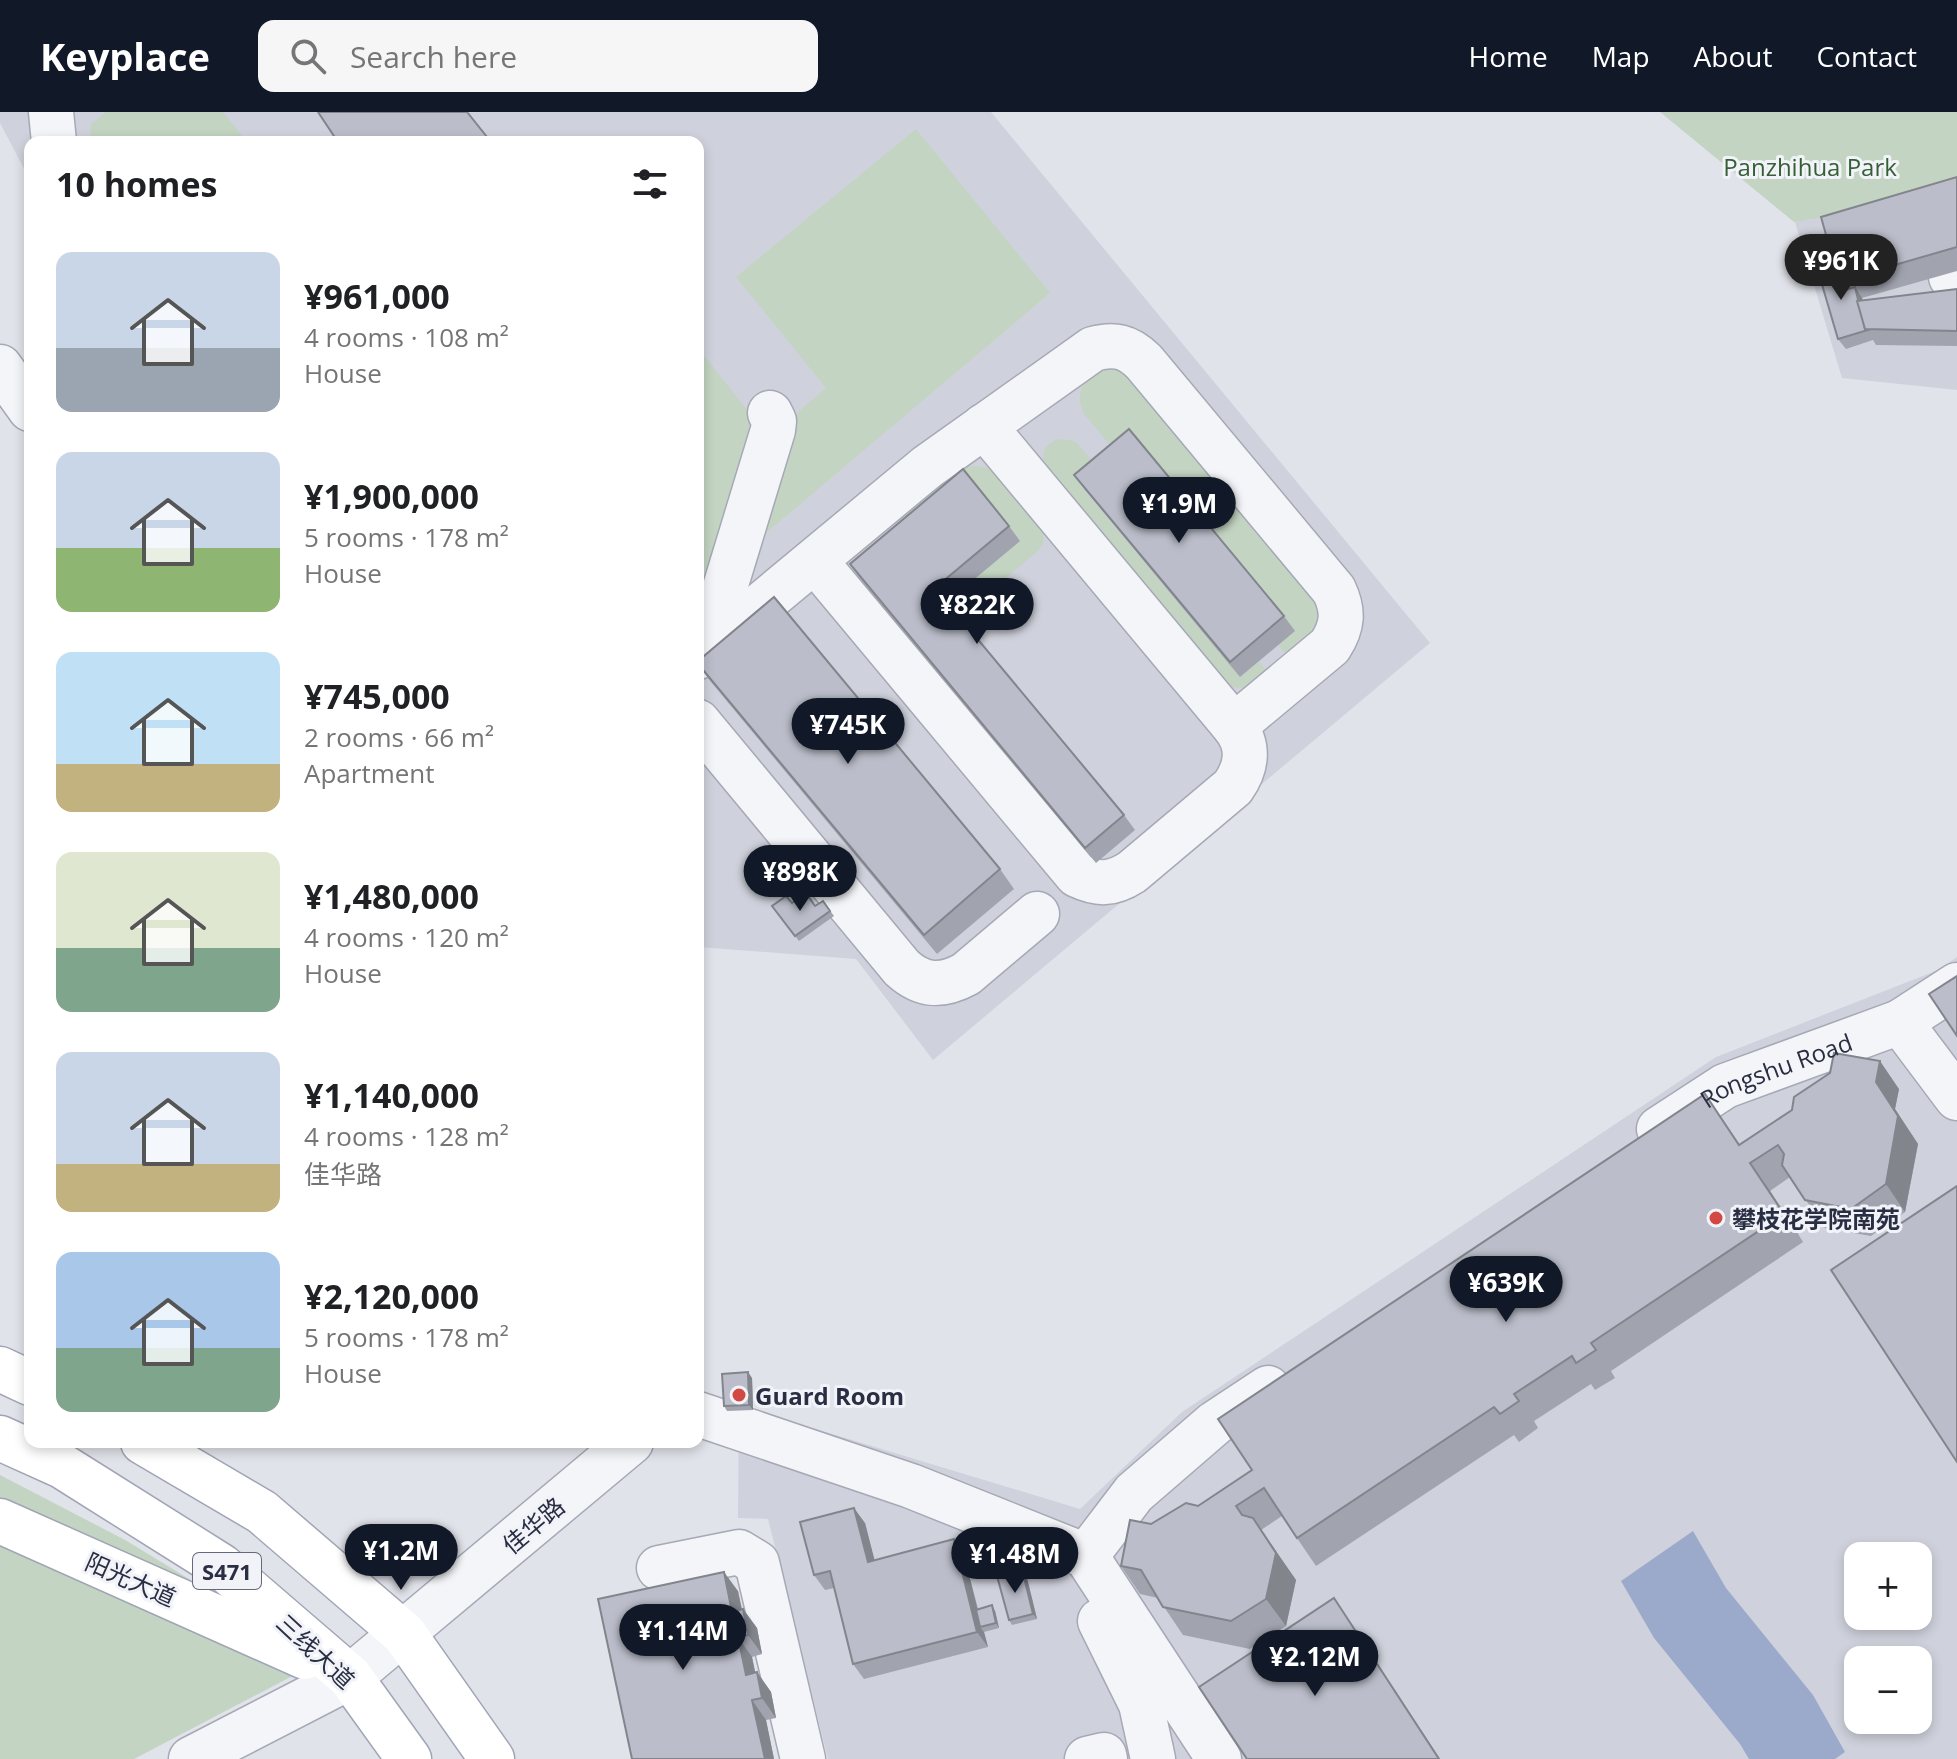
<!DOCTYPE html>
<meta charset="utf-8">
<style>
:root{--surface:#fff;--page:#f6f6f6;--text:#202124;--muted:#757577;--accent:#111827}
body{margin:0;font-family:"Open Sans","Noto Sans SC",sans-serif;background:var(--page);color:var(--text);height:100vh;display:flex;flex-direction:column;font-size:30px;white-space:nowrap}
*{box-sizing:border-box;margin:0}
p{font-size:26px;color:var(--muted)}
.icon{flex:none;width:44px;height:44px;fill:none;stroke:currentColor;stroke-width:2;stroke-linecap:round;stroke-linejoin:round}
.map{position:relative;flex:1;overflow:hidden}
.drawer{position:absolute;left:24px;top:24px;width:680px;height:1312px;display:flex;flex-direction:column;background:var(--surface);border-radius:16px;box-shadow:0 4px 12px #0003}
.drawer>*{flex:none}
.fabs{position:absolute;left:1844px;top:1430px;display:grid;gap:16px}
.fabs a{display:grid;place-items:center;width:88px;height:88px;border-radius:16px;background:var(--surface);box-shadow:0 4px 12px #0003;font-size:40px}
.price{position:absolute;translate:-50% -68px;padding:0 18px;border-radius:28px;background:var(--accent);color:#fff;font-size:26px;line-height:52px;filter:drop-shadow(0 2px 4px #0008)}
.price::after{content:'';position:absolute;left:50%;top:48px;width:24px;height:18px;margin-left:-12px;background:inherit;clip-path:polygon(0 0,100% 0,50% 100%)}
.price.selected{background:#222;color:#fff}
ul{padding:0;list-style:none}
li{display:flex;align-items:center;gap:24px;height:200px;padding:0 32px}
li span{display:grid;place-items:center;flex:none;width:224px;height:160px;border-radius:16px;color:#555}
li>.icon{margin-inline-start:auto}
span .icon{width:96px;height:96px;fill:#fffc;stroke-width:1}
li b{font-size:34px}
h2{display:flex;justify-content:space-between;align-items:center;height:96px;padding:0 32px;font-size:34px}
header{display:flex;align-items:center;gap:48px;box-sizing:border-box;height:112px;padding:0 40px;background:var(--accent);color:#fff}
header strong{font-size:38px}
nav{display:flex;gap:44px;margin-inline-start:auto;font-size:28px}
.search{width:560px;height:72px;background:var(--page);display:flex;align-items:center;gap:20px;box-sizing:border-box;padding:0 28px;border-radius:16px;color:var(--muted);font-size:30px}
.map>svg:first-child{display:block}
.built{fill:#cfd2dc;fill-rule:evenodd}
.green{fill:#c3d4c2}
.water{fill:#9baacb}
.lines{fill:none;stroke-linecap:round;stroke-linejoin:round}
.minor-casing{stroke:#a6a9b5;stroke-width:47}
.major-casing{stroke:#a0a5b6;stroke-width:47}
.minor{stroke:#f4f5f8;stroke-width:44}
.major{stroke:#fff;stroke-width:44}
.wall{fill:#a1a3ae}
.shaded-wall{fill:#83858d}
.building{fill:#bbbeca;stroke:#83858d;stroke-width:2}
.poi-dot{fill:#d24843;stroke:#f1f3f8;stroke-width:3}
.labels{text-anchor:middle;dominant-baseline:central;stroke-width:6;stroke-linejoin:round;paint-order:stroke}
.shield{fill:#f1f3f8;stroke:#656979;stroke-width:2}
.shield-label{font-size:22px;font-weight:bold;fill:#292e43}
.park-label{font-size:24px;fill:#365f36;stroke:#f1f3f8}
.street-label{font-size:24px;fill:#292e43;stroke:#f1f3f8}
.poi-label{font-size:24px;font-weight:bold;fill:#292e43;stroke:#f1f3f8;text-anchor:start}
</style>
<header>
<strong>Keyplace</strong>
<div class="search"><svg class="icon" aria-label="search" viewBox="0 0 24 24"><circle cx="10" cy="10" r="6"/><path d="M15 15l6 6"/></svg>Search here</div>
<nav><a>Home</a><a>Map</a><a>About</a><a>Contact</a></nav>
</header>
<div class="map">
<svg width="1957" height="1647" viewBox="0 0 1957 1647">
<rect width="100%" height="100%" fill="#e1e3ea"/>
<!-- built -->
<g class="built">
<polygon points="0,0 991,0 1430,531 933,948 856,847 698,835 698,30 30,30 30,68 0,11"/>
<polygon points="1957,59 1957,278 1842,266 1795,110"/>
<path d="M1957 845V1647H828L768 1407 738 1406 739 1300 726 1267 752 1266 753 1298 1080 1397 1182 1300 1716 945 1938 858ZM1858 1444H1918V1504H1858ZM1858 1548H1918V1608H1858Z"/>
</g>
<!-- green -->
<g class="green">
<polygon points="106,0 223,0 247,30 90,30 91,12"/>
<polygon points="1660,0 1957,0 1957,82 1794,110"/>
<polygon points="916,17 1050,181 760,426 798,300 826,276 736,165"/>
<polygon points="698,236 755,308 698,510 698,318 700,316 698,313"/>
<path d="M1119 254 1323 482 1327 508 1289 546 1084 302C1070 275 1093 257 1119 254Z"/>
<polygon points="1056,327 1071,328 1077,331 1104,363 1085,379 1240,565 1259,550 1267,560 1250,577 1230,575 1221,570 1042,351 1045,336"/>
<polygon points="976,354 998,358 1045,414 1043,432 1038,439 958,506 946,491 1020,428 898,417 895,411 896,404 964,355"/>
<polygon points="0,1363 127,1429 207,1478 302,1559 134,1647 0,1647"/>
</g>
<!-- water -->
<polygon class="water" points="1693,1419 1726,1476 1813,1583 1845,1640 1835,1647 1749,1647 1740,1632 1654,1526 1621,1469"/>
<g class="lines">
<defs>
<g id="minor">
<polyline points="51,0 54,30"/>
<polyline points="1951,165 1957,164"/>
<polyline points="0,255 30,297"/>
<path d="M815 449 1077 763C1098 773 1112 773 1132 760L1233 675C1247 655 1250 634 1234 614L984 314"/>
<polyline points="706,538 773,318 774,309 770,301"/>
<path d="M698 545 927 355 1093 237C1114 231 1128 234 1144 250L1334 478C1344 499 1343 514 1330 534L1234 614"/>
<path d="M698 610 902 856C923 875 942 875 966 862L1037 802"/>
<polyline points="1900,910 1957,873"/>
<path id="s1" d="M1659 1017 1725 974 1900 910 1957 986"/>
<polyline points="698,1302 911,1374 1086,1444 1219,1647"/>
<polyline points="1086,1444 1134,1381 1215,1311 1268,1276"/>
<polyline points="659,1456 739,1440 757,1451 803,1647"/>
<polyline points="1100,1509 1141,1592 1153,1647"/>
<polyline points="191,1647 350,1565 631,1330"/>
<polyline points="1087,1647 1104,1643 1105,1647"/>
</g>
<g id="major">
<polyline points="0,1257 30,1271"/>
<polyline points="0,1326 62,1354 221,1454 350,1565 409,1647"/>
<polyline points="143,1330 262,1400 404,1522 492,1647"/>
<polyline points="0,1409 305,1545"/>
</g>
</defs>
<!-- minor casing -->
<use href="#minor" class="minor-casing"/>
<!-- major casing -->
<use href="#major" class="major-casing"/>
<!-- minor -->
<use href="#minor" class="minor"/>
<!-- major -->
<use href="#major" class="major"/>
</g>
<!-- wall -->
<g class="wall">
<polygon points="1957,65 1957,159 1862,186 1863,188 1957,177 1957,234 1876,233 1873,228 1846,237 1838,227 1832,146"/>
<polygon points="1074,363 1284,504 1295,519 1240,565 1085,378"/>
<polygon points="1009,414 1020,429 947,490 1124,703 1135,718 1096,751 860,467 850,452"/>
<polygon points="698,552 1000,757 1014,777 937,842 711,570"/>
<polygon points="823,789 834,804 799,829 772,794 792,791 815,794"/>
<polygon points="1899,977 1895,997 1918,1032 1905,1100 1871,1124 1825,1116 1790,1065 1770,1079 1803,1130 1611,1259 1615,1266 1595,1278 1591,1272 1534,1309 1538,1316 1519,1330 1514,1323 1316,1454 1282,1404 1261,1418 1296,1468 1286,1514 1250,1537 1183,1523 1158,1486 1140,1482 1121,1454 1151,1412 1198,1394 1252,1358 1705,982 1740,1033"/>
<polygon points="752,1266 753,1298 727,1299 724,1294"/>
<polygon points="865,1411 874,1448 964,1443 978,1497 995,1499 999,1516 984,1520 988,1535 864,1567 853,1552 834,1476 825,1478 814,1463"/>
<polygon points="1022,1457 1026,1462 1037,1507 1012,1513 1009,1508"/>
<polygon points="738,1479 742,1497 743,1497 757,1516 762,1542 752,1545 755,1561 757,1560 771,1580 776,1606 766,1608 774,1647 632,1647"/>
</g>
<!-- shaded-wall -->
<g class="shaded-wall">
<polygon points="1855,175 1862,186 1872,218 1868,217"/>
<polygon points="1880,949 1899,977 1895,997 1918,1032 1905,1100 1886,1072 1876,970"/>
<polygon points="1750,1051 1770,1079 1803,1130 1784,1102"/>
<polygon points="748,1260 752,1266 753,1298 749,1293"/>
<polygon points="854,1396 865,1411 879,1465 868,1450"/>
<polygon points="1253,1406 1296,1468 1286,1514 1266,1487"/>
<polygon points="954,1427 964,1443 982,1515 980,1515 984,1520 988,1535 977,1520"/>
<polygon points="1022,1457 1026,1462 1037,1507 1033,1502"/>
<polygon points="724,1460 738,1479 746,1519 732,1500"/>
<polygon points="1334,1486 1353,1514 1440,1647 1439,1647"/>
<polygon points="992,1493 995,1499 999,1516 996,1511"/>
<polygon points="743,1497 757,1516 762,1542 748,1523"/>
<polygon points="738,1525 752,1545 760,1583 746,1563"/>
<polygon points="757,1560 771,1580 776,1606 762,1586"/>
<polygon points="752,1588 766,1608 774,1647 765,1647"/>
</g>
<!-- building -->
<g class="building">
<polygon points="318,0 467,0 491,30 338,30"/>
<polygon points="1957,65 1957,135 1839,169 1821,105"/>
<polygon points="1832,146 1839,169 1845,178 1855,175 1865,217 1868,218 1838,227 1816,152"/>
<polygon points="1957,177 1957,219 1865,217 1857,189"/>
<polygon points="1129,317 1284,504 1230,550 1074,363"/>
<polygon points="963,357 1009,414 935,476 1124,703 1085,736 850,452"/>
<polygon points="774,485 1000,757 924,823 698,552 698,549"/>
<polygon points="806,781 815,794 823,789 830,799 795,824 772,794 786,784 792,791"/>
<polygon points="1957,864 1957,924 1929,882"/>
<polygon points="1834,941 1880,949 1876,970 1898,1004 1886,1072 1851,1097 1805,1088 1782,1053 1784,1042 1778,1033 1750,1051 1784,1102 1591,1231 1596,1238 1576,1251 1572,1244 1514,1282 1519,1289 1500,1302 1494,1295 1297,1426 1264,1376 1236,1394 1242,1403 1253,1406 1276,1441 1266,1487 1231,1509 1163,1495 1141,1458 1121,1454 1130,1408 1151,1412 1186,1391 1198,1394 1252,1358 1218,1307 1705,982 1739,1033 1792,998 1794,985 1830,961"/>
<polygon points="1957,1074 1957,1350 1831,1158"/>
<polygon points="748,1260 749,1293 724,1294 722,1262"/>
<polygon points="854,1396 868,1450 954,1427 977,1520 853,1552 830,1459 814,1463 800,1410"/>
<polygon points="1022,1457 1033,1502 1009,1508 997,1464"/>
<polygon points="724,1460 732,1500 743,1497 748,1523 738,1525 746,1563 757,1560 762,1586 752,1588 765,1647 632,1647 598,1487"/>
<polygon points="1334,1486 1439,1647 1247,1647 1199,1575"/>
<polygon points="992,1493 996,1511 980,1515 976,1498"/>
</g>
<!-- markers -->
<g class="poi-dot">
<circle cx="1716" cy="1106" r="8"/>
<circle cx="739" cy="1283" r="8"/>
</g>
<g class="labels">
<!-- shield labels -->
<rect class="shield" x="193" y="1441" width="68" height="36" rx="6"/>
<g class="shield-label">
<text x="227" y="1459">S471</text>
</g>
<!-- park labels -->
<g class="park-label">
<text x="1810" y="54">Panzhihua Park</text>
</g>
<!-- street labels -->
<g class="street-label">
<text stroke="none"><textPath href="#s1" startOffset="132">Rongshu Road</textPath></text>
<text transform="translate(533 1413) rotate(-40)">佳华路</text>
<text transform="translate(131 1467) rotate(24)">阳光大道</text>
<text transform="translate(316 1539) rotate(43)">三线大道</text>
</g>
<!-- poi labels -->
<g class="poi-label">
<text x="1732" y="1106">攀枝花学院南苑</text>
<text x="755" y="1283">Guard Room</text>
</g>
</g>
</svg>
<div class="fabs">
<a>+</a>
<a>−</a>
</div>
<b class="price selected" style="left:1841px;top:190px">¥961K</b>
<b class="price" style="left:1179px;top:433px">¥1.9M</b>
<b class="price" style="left:977px;top:534px">¥822K</b>
<b class="price" style="left:848px;top:654px">¥745K</b>
<b class="price" style="left:800px;top:801px">¥898K</b>
<b class="price" style="left:1506px;top:1212px">¥639K</b>
<b class="price" style="left:401px;top:1480px">¥1.2M</b>
<b class="price" style="left:1015px;top:1483px">¥1.48M</b>
<b class="price" style="left:683px;top:1560px">¥1.14M</b>
<b class="price" style="left:1315px;top:1586px">¥2.12M</b>
<section class="drawer">
<h2>10 homes<svg class="icon" aria-label="filters" viewBox="0 0 24 24"><path d="M4 7h16M4 17h16"/><circle cx="9" cy="7" r="2"/><circle cx="15" cy="17" r="2"/></svg></h2>
<ul>
<li><span style="background:linear-gradient(#c9d6e8 60%,#9aa5b1 0)"><svg class="icon" aria-label="home" viewBox="0 0 24 24"><path d="M3 11l9-7 9 7M6 9v11h12V9"/></svg></span><div><b>¥961,000</b><p>4 rooms · 108 m²</p><p>House</p></div></li>
<li><span style="background:linear-gradient(#c9d6e8 60%,#8fb573 0)"><svg class="icon" aria-label="home" viewBox="0 0 24 24"><path d="M3 11l9-7 9 7M6 9v11h12V9"/></svg></span><div><b>¥1,900,000</b><p>5 rooms · 178 m²</p><p>House</p></div></li>
<li><span style="background:linear-gradient(#bfe0f5 70%,#c2b280 0)"><svg class="icon" aria-label="home" viewBox="0 0 24 24"><path d="M3 11l9-7 9 7M6 9v11h12V9"/></svg></span><div><b>¥745,000</b><p>2 rooms · 66 m²</p><p>Apartment</p></div></li>
<li><span style="background:linear-gradient(#dfe7d0 60%,#7fa58c 0)"><svg class="icon" aria-label="home" viewBox="0 0 24 24"><path d="M3 11l9-7 9 7M6 9v11h12V9"/></svg></span><div><b>¥1,480,000</b><p>4 rooms · 120 m²</p><p>House</p></div></li>
<li><span style="background:linear-gradient(#c9d6e8 70%,#c2b280 0)"><svg class="icon" aria-label="home" viewBox="0 0 24 24"><path d="M3 11l9-7 9 7M6 9v11h12V9"/></svg></span><div><b>¥1,140,000</b><p>4 rooms · 128 m²</p><p>佳华路</p></div></li>
<li><span style="background:linear-gradient(#a9c7e8 60%,#7fa58c 0)"><svg class="icon" aria-label="home" viewBox="0 0 24 24"><path d="M3 11l9-7 9 7M6 9v11h12V9"/></svg></span><div><b>¥2,120,000</b><p>5 rooms · 178 m²</p><p>House</p></div></li>
</ul>
</section>
</div>
